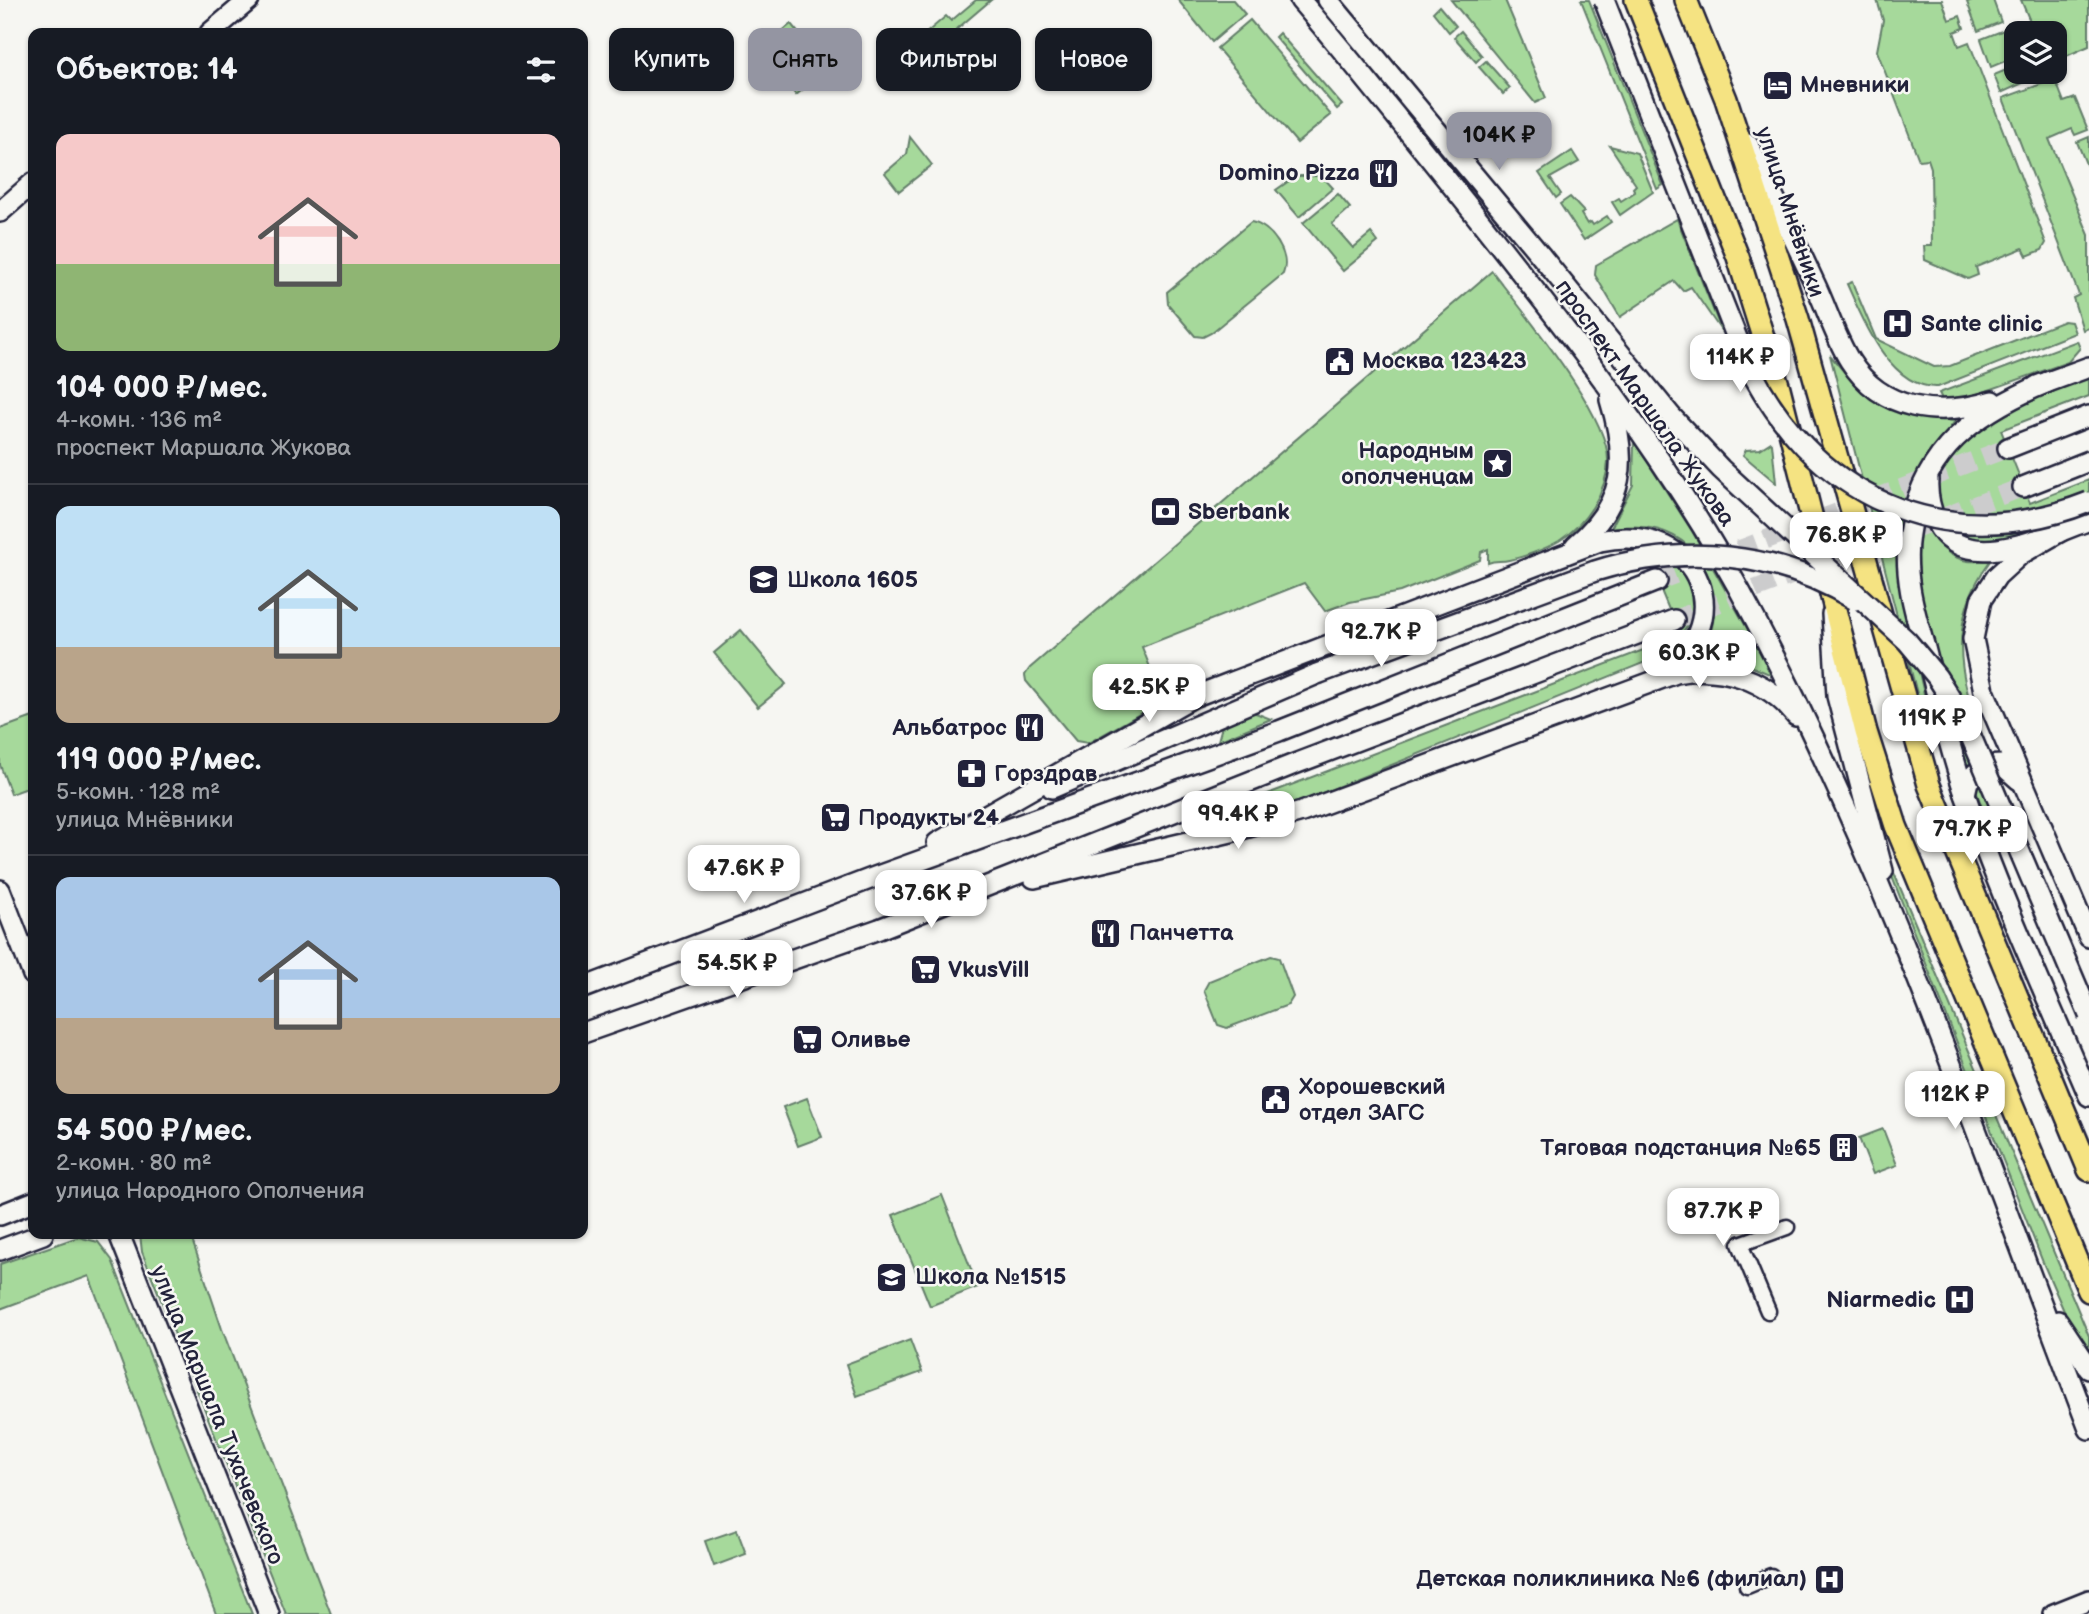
<!DOCTYPE html>
<html lang="ru">
<meta charset="utf-8">
<style>
:root{--surface:#171b24;--page:#20242c;--text:#f1f3f6;--muted:#9ea1a6;--line:#363941;--accent:#9495a2}
body{margin:0;font-family:"Balsamiq Sans",sans-serif;background:var(--page);color:var(--text);height:100vh;display:flex;flex-direction:column;font-size:26px;white-space:nowrap}
*{box-sizing:border-box;margin:0}
p{font-size:23px;color:var(--muted)}
.icon{flex:none;width:38px;height:38px;fill:none;stroke:currentColor;stroke-width:2;stroke-linecap:round;stroke-linejoin:round}
.map{position:relative;flex:1;overflow:hidden}
.details{position:absolute;left:28px;top:28px;width:560px;height:1211px;display:flex;flex-direction:column;background:var(--surface);border-radius:14px;box-shadow:0 2px 5px #0004}
.details>*{flex:none}
.guide{position:absolute;left:609px;top:28px;width:665px;height:63px;display:flex;gap:14px}
.controls{position:absolute;left:2004px;top:21px;display:grid;gap:14px}
.controls a{display:grid;place-items:center;width:63px;height:63px;border-radius:14px;background:var(--surface);box-shadow:0 2px 5px #0004;font-size:35px}
.price{position:absolute;translate:-50% -60px;padding:0 16px;border-radius:14px;background:#fff;color:#222;font-size:23px;line-height:46px;filter:drop-shadow(0 2px 4px #0008)}
.price::after{content:'';position:absolute;left:50%;top:42px;width:21px;height:16px;margin-left:-10px;background:inherit;clip-path:polygon(0 0,100% 0,50% 100%)}
.price.on{background:var(--accent);color:#111}
ul{padding:0;list-style:none}
li{display:grid;align-content:center;gap:14px;height:371px;padding:0 28px}
li+li{border-top:2px solid var(--line)}
li span{display:grid;place-items:center;height:217px;border-radius:14px;color:#555}
li>.icon{margin-inline-start:auto}
span .icon{width:126px;height:126px;fill:#fffc;stroke-width:1}
li b{font-size:30px}
h2{display:flex;justify-content:space-between;align-items:center;height:84px;padding:0 28px;font-size:30px}
.tag{padding:0 24px;border-radius:14px;background:var(--surface);box-shadow:0 2px 5px #0004;font-size:24px;line-height:63px}
.tag.on{background:var(--accent);color:#111}
.map>svg:first-child{display:block}
.green{fill:#a6d99b;stroke:#647e6b;stroke-width:2}
.lines{fill:none;stroke-linecap:round;stroke-linejoin:round}
.secondary-tunnel{stroke:#cccccd;stroke-width:19;stroke-dasharray:19 10;stroke-linecap:butt}
.street-casing{stroke:#22223b;stroke-width:19}
.secondary-casing{stroke:#22223b;stroke-width:24}
.primary-casing{stroke:#22223b;stroke-width:26}
.street{stroke:#f6f6f2;stroke-width:14}
.secondary{stroke:#f6f6f2;stroke-width:19}
.primary{stroke:#f5e382;stroke-width:21}
.secondary-bridge-casing{stroke:#22223b;stroke-width:24;stroke-linecap:butt}
.secondary-bridge{stroke:#f6f6f2;stroke-width:19}
.labels{text-anchor:middle;dominant-baseline:central;stroke-width:5;stroke-linejoin:round;paint-order:stroke}
.poi-label{font-size:23px;font-weight:bold;fill:#22223b;stroke:#f6f6f2;text-anchor:start}
.street-label{font-size:23px;fill:#22223b;stroke:#f6f6f2}
</style>
<div class="map">
<svg width="2089" height="1614" viewBox="0 0 2089 1614">
<rect width="100%" height="100%" fill="#f6f6f2"/>
<filter id="ink" filterUnits="userSpaceOnUse"><feTurbulence type="fractalNoise" baseFrequency=".0143" numOctaves="2"/><feDisplacementMap in="SourceGraphic" scale="14" xChannelSelector="R" yChannelSelector="G"/><feConvolveMatrix kernelMatrix="1 2 1 2 8 2 1 2 1" color-interpolation-filters="sRGB"/></filter>
<g filter="url(#ink)">
<!-- green -->
<g class="green">
<polygon points="976,0 991,0 957,29 962,36 914,77 897,58 946,16 951,21"/>
<polygon points="1178,0 1233,0 1245,14 1212,42"/>
<polygon points="1451,0 1505,0 1546,98 1535,103"/>
<polygon points="1581,0 1589,0 1663,185 1657,189"/>
<polygon points="1877,0 1942,0 1949,20 1960,16 1964,28 1954,32 1959,46 1969,42 2046,243 2042,250 2027,256 2023,248 1976,267 1978,275 1968,279 1925,260 1924,246 1932,246 1931,168 1928,159 1919,160 1877,51 1883,20"/>
<polygon points="1973,0 1993,0 2001,22 1978,31 1967,2"/>
<polygon points="2021,0 2089,0 2089,46 2055,61 2054,33 2035,33"/>
<polygon points="1439,6 1456,26 1449,32 1433,12"/>
<polygon points="1250,20 1331,115 1297,143 1217,48"/>
<polygon points="791,24 828,69 796,95 759,50"/>
<polygon points="2004,30 2015,57 1991,67 1981,39"/>
<polygon points="1461,31 1482,56 1476,62 1454,37"/>
<polygon points="1279,33 1342,105 1337,109 1275,37"/>
<polygon points="1486,61 1510,88 1503,94 1479,67"/>
<polygon points="2016,66 2016,72 2023,75 2047,72 2001,93 1994,75"/>
<polygon points="2055,79 2064,102 2075,98 2088,130 2075,135 2072,129 2049,139 2089,235 2089,328 2083,330 2073,298 2079,295 2003,98"/>
<polygon points="910,137 932,165 899,191 885,173 907,154"/>
<polygon points="2089,137 2089,171 2077,142"/>
<polygon points="1610,146 1637,153 1653,192 1620,215 1612,202 1619,198 1621,201 1635,192 1633,188 1636,185"/>
<polygon points="1572,151 1579,162 1550,178 1561,194 1556,198 1539,173"/>
<polygon points="1296,176 1322,176 1333,188 1299,217 1276,190"/>
<polygon points="1338,194 1350,208 1332,224 1353,248 1371,233 1378,242 1343,271 1303,223"/>
<polygon points="1570,197 1584,212 1581,214 1587,224 1591,222 1593,225 1607,216 1611,222 1584,240 1560,204"/>
<polygon points="1677,219 1722,332 1691,287 1683,291 1674,281 1620,317 1595,275 1596,265"/>
<path d="M1251 222C1272 226 1291 255 1283 274L1211 333 1203 337 1195 336 1168 304 1167 292Z"/>
<path d="M1492 271C1522 311 1609 414 1608 461 1607 492 1585 525 1559 541 1545 549 1524 557 1509 560 1501 562 1496 560 1488 563V549L1481 552 1480 560 1400 592 1350 602 1325 611 1304 583 1142 647 1152 672 1168 698 1088 743 1076 741 1026 681 1025 675 1030 668Z"/>
<path d="M1852 282 1876 339 1934 367 1950 366 2064 321 2071 322 2075 333 1938 387C1890 389 1863 320 1847 284Z"/>
<polygon points="2077,341 2080,348 2068,362 1972,396 1942,399 1939,393"/>
<polygon points="1830,355 1855,385 1887,408 1926,419 1955,421 1926,461 1905,612 1929,715 1923,717"/>
<path d="M2089 378V396L2001 430 2030 503 2089 480V510L2012 538 1977 546 1948 530 1933 486C1957 422 2031 400 2089 378Z"/>
<path d="M1634 441 1692 531 1774 676 1736 660 1700 655C1728 615 1713 550 1665 532 1648 525 1629 526 1611 528L1633 485Z"/>
<polygon points="1771,442 1772,443 1776,483 1743,455 1746,450 1760,449"/>
<path d="M1921 520C1931 537 1946 558 1968 561 1975 562 1984 560 1990 561 1926 648 1983 731 2017 818L1990 830C1960 743 1905 611 1921 520Z"/>
<path d="M1645 552 1670 556 1695 586C1693 628 1685 633 1653 659L1300 802 1251 816 1205 818 1680 636Z"/>
<polygon points="741,630 786,684 758,707 714,653"/>
<polygon points="1253,712 1271,719 1218,741 1222,726"/>
<polygon points="33,717 33,786 11,794 0,765 0,729"/>
<polygon points="1894,873 2089,1336 2089,1354 2067,1318 2044,1265 1891,874"/>
<polygon points="1271,956 1279,958 1293,997 1288,1005 1227,1028 1218,1025 1204,990 1209,981"/>
<polygon points="807,1098 822,1137 798,1146 783,1107"/>
<polygon points="1883,1129 1897,1165 1873,1174 1859,1138"/>
<polygon points="942,1195 978,1287 930,1306 893,1215"/>
<polygon points="140,1234 190,1234 222,1329 331,1614 286,1614 142,1252"/>
<polygon points="78,1237 98,1242 112,1260 252,1614 216,1614 89,1276 0,1309 0,1264"/>
<polygon points="910,1340 922,1372 857,1396 846,1364"/>
<polygon points="737,1530 746,1554 714,1566 705,1541"/>
</g>
<g class="lines">
<!-- secondary-tunnel -->
<g class="secondary-tunnel">
<polyline points="1657,581 2008,448"/>
<polyline points="1674,620 2023,487"/>
</g>
<defs>
<g id="street">
<polyline points="1768,1311 1740,1244 1787,1227"/>
<polyline points="1747,1586 1771,1576"/>
</g>
<g id="secondary">
<path d="M1300 0C1354 63 1405 128 1457 192 1565 327 1675 465 1755 619 1891 878 1984 1157 2089 1429"/>
<polyline points="1328,0 1541,256"/>
<polyline points="210,33 249,0"/>
<path d="M1748 144C1771 190 1793 237 1815 284 1827 309 1835 337 1850 361 1882 412 1940 417 1992 401"/>
<polyline points="0,212 33,183"/>
<path d="M2048 382C1976 412 1921 450 1909 534 1903 573 1914 611 1925 648 1938 698 1949 748 1966 797 2001 898 2047 997 2089 1096"/>
<polyline points="2037,386 2089,367"/>
<polyline points="2008,448 2089,416"/>
<path d="M1928 480C1927 495 1930 508 1936 522 1963 577 2047 536 2089 520"/>
<polyline points="2023,487 2089,461"/>
<polyline points="2061,531 2021,554 1997,576 1981,600 1973,639 1984,691 2089,937"/>
<path d="M1575 546C1625 503 1629 461 1610 400"/>
<polyline points="1832,614 1837,696 1883,871"/>
<polyline points="1052,788 1317,674"/>
<polyline points="1965,794 1968,781 1983,766 2002,765 2019,780"/>
<path d="M937 843 1193 697 1600 541C1703 519 1743 627 1654 681"/>
<path d="M1034 878 1231 832 1302 812 1676 673C1721 664 1767 679 1796 716"/>
<polyline points="0,890 33,975"/>
<polyline points="583,988 875,877 1279,731 1657,581"/>
<polyline points="583,1033 879,929 1292,765 1674,620"/>
<polyline points="0,1215 33,1202"/>
<polyline points="119,1234 269,1614"/>
<polyline points="0,1250 43,1234"/>
<polyline points="2058,1321 2089,1368"/>
<polyline points="2054,1614 2089,1600"/>
</g>
<g id="primary">
<polyline points="1636,0 1738,257 1779,388 1866,732 1896,826 2089,1291"/>
<polyline points="1686,0 1726,99 1798,319 1929,785 2089,1170"/>
</g>
</defs>
<!-- street casing -->
<use href="#street" class="street-casing"/>
<!-- secondary casing -->
<use href="#secondary" class="secondary-casing"/>
<!-- primary casing -->
<use href="#primary" class="primary-casing"/>
<!-- street -->
<use href="#street" class="street"/>
<!-- secondary -->
<use href="#secondary" class="secondary"/>
<!-- primary -->
<use href="#primary" class="primary"/>
<defs>
<g id="secondary-bridge">
<path d="M1604 0 1744 356C1808 496 1943 560 2089 502"/>
<polyline points="1541,256 1671,416 1721,469 1907,641 1937,677 1964,720 2089,1015"/>
<path d="M1317 674 1595 571C1683 544 1775 551 1855 600"/>
</g>
</defs>
<!-- secondary-bridge casing -->
<use href="#secondary-bridge" class="secondary-bridge-casing"/>
<!-- secondary-bridge -->
<use href="#secondary-bridge" class="secondary-bridge"/>
</g>
</g>
<!-- icons -->
<defs>
<symbol id="hotel-square" viewBox="-11 -11 22 22"><rect x="-9" y="-9" width="18" height="18" rx="4" fill="#22223b" stroke="#f6f6f2"/><path d="M-6-4.5h1.5V1H6V5H4.5V3h-9V5H-6ZM-4 0a1.8 1.8 0 1 1 3.6 0ZM.5 0V-2.5h3Q6-2.5 6 0Z" fill="#fff"/></symbol>
<symbol id="restaurant-square" viewBox="-11 -11 22 22"><rect x="-9" y="-9" width="18" height="18" rx="4" fill="#22223b" stroke="#f6f6f2"/><path d="M-5-6h1v4h1v-4h1v4h1v-4h1v5L-1.5 .5V6h-2V.5L-5-1ZM5-6V6H3V1.5H1.5Q1.5-4 5-6Z" fill="#fff"/></symbol>
<symbol id="hospital-square" viewBox="-11 -11 22 22"><rect x="-9" y="-9" width="18" height="18" rx="4" fill="#22223b" stroke="#f6f6f2"/><path d="M-5-5h3v3.5h4V-5h3V5h-3V1.5h-4V5h-3Z" fill="#fff"/></symbol>
<symbol id="civic-square" viewBox="-11 -11 22 22"><rect x="-9" y="-9" width="18" height="18" rx="4" fill="#22223b" stroke="#f6f6f2"/><path d="M-.6-6.5H3V-4.5H.6V-3L4-1V1h2V6H-6V1h2V-1L-.6-3ZM-1.2 2.5V6h2.4V2.5Z" fill="#fff"/></symbol>
<symbol id="sight-square" viewBox="-11 -11 22 22"><rect x="-9" y="-9" width="18" height="18" rx="4" fill="#22223b" stroke="#f6f6f2"/><path d="M0-6L1.8-2.2L6-1.7L2.9 1.2L3.7 5.4L0 3.3L-3.7 5.4L-2.9 1.2L-6-1.7L-1.8-2.2Z" fill="#fff"/></symbol>
<symbol id="bank-square" viewBox="-11 -11 22 22"><rect x="-9" y="-9" width="18" height="18" rx="4" fill="#22223b" stroke="#f6f6f2"/><path d="M-6-4H6V4H-6ZM0-2.3a2.3 2.3 0 1 0 0 4.6a2.3 2.3 0 1 0 0-4.6Z" fill="#fff"/></symbol>
<symbol id="school-square" viewBox="-11 -11 22 22"><rect x="-9" y="-9" width="18" height="18" rx="4" fill="#22223b" stroke="#f6f6f2"/><path d="M0-5L7-2L0 1L-7-2ZM-4 1L0 2.5L4 1V4Q0 6-4 4Z" fill="#fff"/></symbol>
<symbol id="pharmacy-square" viewBox="-11 -11 22 22"><rect x="-9" y="-9" width="18" height="18" rx="4" fill="#22223b" stroke="#f6f6f2"/><path d="M-2-6h4v4h4v4h-4v4h-4v-4h-4v-4h4Z" fill="#fff"/></symbol>
<symbol id="supermarket-square" viewBox="-11 -11 22 22"><rect x="-9" y="-9" width="18" height="18" rx="4" fill="#22223b" stroke="#f6f6f2"/><path d="M-6-5.5h2.5l.6 2H6L4.5 2H-2.5L-4.4-4H-6ZM-1.5 3.2a1.3 1.3 0 1 0 .1 0ZM3 3.2a1.3 1.3 0 1 0 .1 0Z" fill="#fff"/></symbol>
<symbol id="building-square" viewBox="-11 -11 22 22"><rect x="-9" y="-9" width="18" height="18" rx="4" fill="#22223b" stroke="#f6f6f2"/><path d="M-4-6H4V6H1V3H-1V6H-4ZM-2.5-4.3h1.7v1.8h-1.7ZM.8-4.3h1.7v1.8H.8ZM-2.5-1h1.7V.8h-1.7ZM.8-1h1.7V.8H.8Z" fill="#fff"/></symbol>
</defs>
<g fill-rule="evenodd">
<use href="#hotel-square" x="1760" y="68" width="35" height="35"/>
<use href="#restaurant-square" x="1366" y="156" width="35" height="35"/>
<use href="#hospital-square" x="1880" y="306" width="35" height="35"/>
<use href="#civic-square" x="1322" y="344" width="35" height="35"/>
<use href="#sight-square" x="1480" y="446" width="35" height="35"/>
<use href="#bank-square" x="1148" y="494" width="35" height="35"/>
<use href="#school-square" x="746" y="562" width="35" height="35"/>
<use href="#restaurant-square" x="1012" y="710" width="35" height="35"/>
<use href="#pharmacy-square" x="954" y="756" width="35" height="35"/>
<use href="#supermarket-square" x="818" y="800" width="35" height="35"/>
<use href="#restaurant-square" x="1088" y="916" width="35" height="35"/>
<use href="#supermarket-square" x="908" y="952" width="35" height="35"/>
<use href="#supermarket-square" x="790" y="1022" width="35" height="35"/>
<use href="#civic-square" x="1258" y="1082" width="35" height="35"/>
<use href="#building-square" x="1826" y="1130" width="35" height="35"/>
<use href="#school-square" x="874" y="1260" width="35" height="35"/>
<use href="#hospital-square" x="1942" y="1282" width="35" height="35"/>
<use href="#hospital-square" x="1812" y="1562" width="35" height="35"/>
</g>
<g class="labels">
<!-- poi labels -->
<g class="poi-label">
<text x="1800" y="85">Мневники</text>
<text x="1360" y="173" text-anchor="end">Domino Pizza</text>
<text x="1921" y="324">Sante clinic</text>
<text x="1362" y="361">Москва 123423</text>
<text x="1474" y="451" text-anchor="end">Народным<tspan x="1474" dy="26">ополченцам</tspan></text>
<text x="1188" y="512">Sberbank</text>
<text x="787" y="580">Школа 1605</text>
<text x="1007" y="728" text-anchor="end">Альбатрос</text>
<text x="994" y="774">Горздрав</text>
<text x="858" y="818">Продукты 24</text>
<text x="1129" y="933">Панчетта</text>
<text x="948" y="970">VkusVill</text>
<text x="831" y="1040">Оливье</text>
<text x="1299" y="1087">Хорошевский<tspan x="1299" dy="26">отдел ЗАГС</tspan></text>
<text x="1821" y="1148" text-anchor="end">Тяговая подстанция №65</text>
<text x="915" y="1277">Школа №1515</text>
<text x="1936" y="1300" text-anchor="end">Niarmedic</text>
<text x="1807" y="1579" text-anchor="end">Детская поликлиника №6 (филиал)</text>
</g>
<!-- street labels -->
<g class="street-label">
<text transform="translate(1790 212) rotate(72)">улица Мнёвники</text>
<text transform="translate(1645 403) rotate(55)">проспект Маршала Жукова</text>
<text transform="translate(217 1415) rotate(68)">улица Маршала Тухачевского</text>
</g>
</g>
</svg>
<div class="controls">
<a><svg class="icon" aria-label="layers" viewBox="0 0 24 24"><path d="M12 4l9 5-9 5-9-5zM3 14l9 5 9-5"/></svg></a>
</div>
<b class="price on" style="left:1499px;top:172px">104K ₽</b>
<b class="price" style="left:1740px;top:394px">114K ₽</b>
<b class="price" style="left:1846px;top:572px">76.8K ₽</b>
<b class="price" style="left:1381px;top:669px">92.7K ₽</b>
<b class="price" style="left:1699px;top:690px">60.3K ₽</b>
<b class="price" style="left:1149px;top:724px">42.5K ₽</b>
<b class="price" style="left:1932px;top:755px">119K ₽</b>
<b class="price" style="left:1238px;top:851px">99.4K ₽</b>
<b class="price" style="left:1972px;top:866px">79.7K ₽</b>
<b class="price" style="left:744px;top:905px">47.6K ₽</b>
<b class="price" style="left:931px;top:930px">37.6K ₽</b>
<b class="price" style="left:737px;top:1000px">54.5K ₽</b>
<b class="price" style="left:1955px;top:1131px">112K ₽</b>
<b class="price" style="left:1723px;top:1248px">87.7K ₽</b>
<div class="guide">
<a class="tag">Купить</a>
<a class="tag on">Снять</a>
<a class="tag">Фильтры</a>
<a class="tag">Новое</a>
</div>
<section class="details">
<h2>Объектов: 14<svg class="icon" aria-label="filters" viewBox="0 0 24 24"><path d="M4 7h16M4 17h16"/><circle cx="9" cy="7" r="2"/><circle cx="15" cy="17" r="2"/></svg></h2>
<ul>
<li><span style="background:linear-gradient(#f6c9c9 60%,#8fb573 0)"><svg class="icon" aria-label="home" viewBox="0 0 24 24"><path d="M3 11l9-7 9 7M6 9v11h12V9"/></svg></span><div><b>104 000 ₽/мес.</b><p>4-комн. · 136 m²</p><p>проспект Маршала Жукова</p></div></li>
<li><span style="background:linear-gradient(#bfe0f5 65%,#b9a48a 0)"><svg class="icon" aria-label="home" viewBox="0 0 24 24"><path d="M3 11l9-7 9 7M6 9v11h12V9"/></svg></span><div><b>119 000 ₽/мес.</b><p>5-комн. · 128 m²</p><p>улица Мнёвники</p></div></li>
<li><span style="background:linear-gradient(#a9c7e8 65%,#b9a48a 0)"><svg class="icon" aria-label="home" viewBox="0 0 24 24"><path d="M3 11l9-7 9 7M6 9v11h12V9"/></svg></span><div><b>54 500 ₽/мес.</b><p>2-комн. · 80 m²</p><p>улица Народного Ополчения</p></div></li>
</ul>
</section>
</div>
